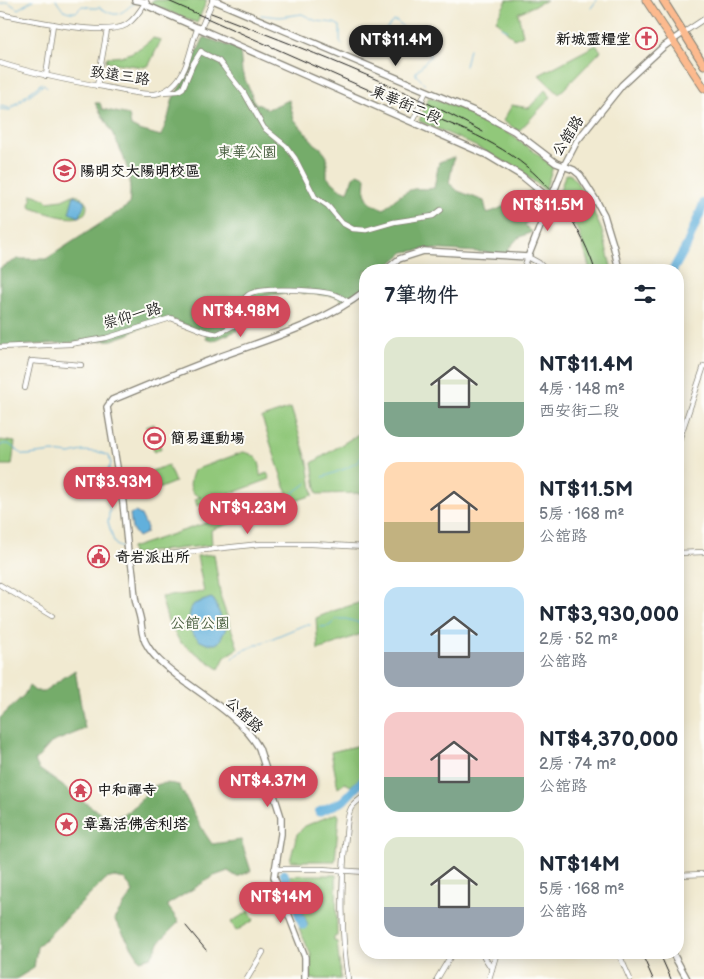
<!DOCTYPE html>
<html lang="zh-TW">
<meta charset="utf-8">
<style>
:root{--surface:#fff;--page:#f2f2f3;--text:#1f2937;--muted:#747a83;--accent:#d1495b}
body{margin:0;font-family:"Balsamiq Sans","LXGW WenKai TC",sans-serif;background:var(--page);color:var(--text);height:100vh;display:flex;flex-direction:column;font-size:19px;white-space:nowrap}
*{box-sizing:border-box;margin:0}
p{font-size:16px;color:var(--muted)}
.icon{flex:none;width:28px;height:28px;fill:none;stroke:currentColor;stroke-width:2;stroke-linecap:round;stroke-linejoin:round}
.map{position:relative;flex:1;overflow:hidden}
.panel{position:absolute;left:359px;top:264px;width:325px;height:695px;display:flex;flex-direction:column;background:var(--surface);border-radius:20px;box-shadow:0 2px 12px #0003}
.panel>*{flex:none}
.price{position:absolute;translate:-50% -42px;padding:0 11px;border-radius:18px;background:var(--accent);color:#fff;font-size:16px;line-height:32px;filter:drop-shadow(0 1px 2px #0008)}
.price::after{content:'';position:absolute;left:50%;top:30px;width:15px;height:11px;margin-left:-8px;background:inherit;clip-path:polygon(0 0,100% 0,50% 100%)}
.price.active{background:#222;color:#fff}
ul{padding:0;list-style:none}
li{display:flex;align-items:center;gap:15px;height:125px;padding:0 25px}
li span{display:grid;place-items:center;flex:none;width:140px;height:100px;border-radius:15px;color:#555}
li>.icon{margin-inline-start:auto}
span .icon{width:60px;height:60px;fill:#fffc;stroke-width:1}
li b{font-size:21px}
h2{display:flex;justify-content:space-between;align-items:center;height:60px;padding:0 25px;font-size:21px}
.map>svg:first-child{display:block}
.green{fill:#91c87a;stroke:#56724b}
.forest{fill:#74ac6a;stroke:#486443}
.water{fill:#62b0dc;stroke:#3f667c}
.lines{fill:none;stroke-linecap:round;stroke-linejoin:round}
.stream{stroke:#62b0dc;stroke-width:1}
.river{stroke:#62b0dc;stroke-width:9}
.minor-casing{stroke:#868376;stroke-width:6}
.tertiary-casing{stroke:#868376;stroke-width:8}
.primary-casing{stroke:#868376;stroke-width:9}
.minor{stroke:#fff;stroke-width:4.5}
.tertiary{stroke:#fff;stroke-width:5.5}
.primary{stroke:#fcba8e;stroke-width:7}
.rail{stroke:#1c1c1c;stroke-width:1}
.labels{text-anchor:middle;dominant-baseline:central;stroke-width:4;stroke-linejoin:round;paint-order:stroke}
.poi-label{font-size:15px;font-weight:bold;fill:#1c1c1c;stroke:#fdfcf7;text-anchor:start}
.street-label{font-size:15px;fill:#1c1c1c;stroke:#fdfcf7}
.park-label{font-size:15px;fill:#4b6142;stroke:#fdfcf7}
</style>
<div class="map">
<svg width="704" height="979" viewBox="0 0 704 979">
<rect width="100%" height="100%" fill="#fdfcf7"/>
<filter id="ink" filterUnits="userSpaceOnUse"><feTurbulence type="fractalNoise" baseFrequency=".02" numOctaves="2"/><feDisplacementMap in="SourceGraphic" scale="10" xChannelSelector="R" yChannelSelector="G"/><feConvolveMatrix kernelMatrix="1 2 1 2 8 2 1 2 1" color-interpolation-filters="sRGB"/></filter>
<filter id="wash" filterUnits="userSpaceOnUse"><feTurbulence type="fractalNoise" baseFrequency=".0096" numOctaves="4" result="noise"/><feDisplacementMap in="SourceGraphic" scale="20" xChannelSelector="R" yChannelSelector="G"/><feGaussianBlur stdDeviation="1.12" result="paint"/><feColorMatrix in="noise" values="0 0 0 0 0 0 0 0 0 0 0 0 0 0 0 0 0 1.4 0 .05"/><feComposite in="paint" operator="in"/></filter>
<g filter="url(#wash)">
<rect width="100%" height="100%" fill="#f1ead1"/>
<!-- green -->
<g class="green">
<polygon points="153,0 207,0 197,23 150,4"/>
<polygon points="507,0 547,0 518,13 523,35 514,39 496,20"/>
<path d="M153 38 161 40 149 65 144 67 106 62 107 57C126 58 139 50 153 38Z"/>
<polygon points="596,45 601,51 559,94 539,75"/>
<polygon points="545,90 551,97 519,131 503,121 512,105 529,108"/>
<path d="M429 97C448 104 468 111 486 121 511 133 532 149 553 167L545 190C507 159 464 140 419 121Z"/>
<polygon points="568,174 571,175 586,195 602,231 612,270 590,270 579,231 556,203 565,175"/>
<path d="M32 194 45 199 47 202 62 200 75 194C81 197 87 200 87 207 86 229 42 211 31 208L30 206Z"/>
<polygon points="291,408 308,463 313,495 211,530 212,545 132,554 131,548 209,522 287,493 262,418"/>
<polygon points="154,424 161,449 154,452 146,427"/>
<polygon points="365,430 365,493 317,494 312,463"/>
<polygon points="0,440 15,442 12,465 0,465"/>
<path d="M243 452C257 454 262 463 260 476L267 473 270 479 197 506 195 499 201 497C187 493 189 482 194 470Z"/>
<polygon points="168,465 175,482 153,491 146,473"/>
<polygon points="214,554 221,599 238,648 225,657 219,669 180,642 168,621 161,597 204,592 197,556"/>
<polygon points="365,601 365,667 361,634 318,650 316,618 333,611"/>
<polygon points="365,744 365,773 351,786 345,783 338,788 331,752"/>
<polygon points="337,813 339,816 335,861 290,861 297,834 305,826"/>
<polygon points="304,875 336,875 337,936 334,937 334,941 337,942 341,979 311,979 311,955 299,928 308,925 288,876"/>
<polygon points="249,911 254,920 236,931 231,922"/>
</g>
<!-- forest -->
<g class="forest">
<path d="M204 37 240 50 242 72 255 103 268 109 289 100 294 119 315 144 321 148 327 157V177L339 188 348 192 353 177 358 174 366 177 365 193 370 203 384 209C392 202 403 191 414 189 421 188 427 190 434 188L439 162 454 157 449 183 458 191 484 201 487 213C504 209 516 197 533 190L545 202 525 225 532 232 518 238 508 249 510 254 429 249 404 252 383 270H365V289L351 299 343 301 336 296 291 292 264 296 247 308 240 329 213 341 206 339V333L173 320 134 330 129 334 112 340 0 347V268L18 259H46L129 205C135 165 114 137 95 103H100L102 109 129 115 131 126 139 130 161 136 168 118 173 98 187 75Z"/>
<path d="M75 670 85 729 51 743 35 761 39 769 67 789 68 791 108 818C114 817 122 816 127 812 149 798 146 777 179 785L204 832 212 844 241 840 251 871 237 877 228 871 214 876 167 905 179 922 161 940 151 957 140 960 114 919 133 892 125 879 114 877 106 879 37 947 34 968 16 979H0V718L24 695 29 686 35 691H44Z"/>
</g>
<!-- water -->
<g class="water">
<polygon points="74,195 85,202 80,217 69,213"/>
<polygon points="135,512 141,515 147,528 146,533 138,537 132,529 130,514"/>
<polygon points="211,598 214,600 226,629 219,642 216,644 207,644 200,641 192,633 188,624 191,608 194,604"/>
</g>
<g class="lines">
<!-- stream -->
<g class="stream">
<path d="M56 0C61 9 65 13 76 12L82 6C88 6 94 10 99 7 117 18 118 16 134 3"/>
<polyline points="0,4 8,2 18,9 33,0"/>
<polyline points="591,8 597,0"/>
<polyline points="261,15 280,17 302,14 316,21 334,23 340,26 340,42 343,45"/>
<polyline points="501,27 507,30"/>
<polyline points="357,53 373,43 393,21 397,21 420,45"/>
<polyline points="465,66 469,49"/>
<polyline points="426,85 416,75 416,72 430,57 430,53"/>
<polyline points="0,106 10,108 42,83"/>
<polyline points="0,109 10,110 44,84 47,87"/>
<polyline points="0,446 3,444 9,444 23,455 28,455 53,452 70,454 82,451 99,452 109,456 111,464 106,474 110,506 108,522 114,542 117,546 122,548"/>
<polyline points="323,477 347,468 359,461 365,450"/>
<polyline points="227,520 289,496 307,483"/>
<polyline points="321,627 329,626 337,619 346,619 360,623"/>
<polyline points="232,658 242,651 304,625 310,625"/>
</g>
<!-- river -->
<g class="river">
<polyline points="673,270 687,245 704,203"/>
<polyline points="319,812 343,801 365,778"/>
<polyline points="284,874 303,925"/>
</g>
</g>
</g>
<g filter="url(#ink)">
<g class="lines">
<defs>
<g id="minor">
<path d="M0 14C26 19 105 37 126 25 134 20 141 10 146 1"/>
<polyline points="201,28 213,0"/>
<polyline points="683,33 704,19"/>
<path d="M0 63C35 74 69 81 105 87 121 90 138 95 155 94 161 93 167 90 172 86 189 72 190 46 198 27"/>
<polyline points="46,76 53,24"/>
<polyline points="97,86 107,30"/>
<polyline points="162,92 178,91 183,88 193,64 201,51 203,53 219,61 225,69 244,93 264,128 286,146 295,158 315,197 328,206 342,223 353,229 366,230 394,222 433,216 441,210"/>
<polyline points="413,121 426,91"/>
<polyline points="523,270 528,257 539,263 546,270"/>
<path d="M0 347 70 344 106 338 171 318 204 331 217 334 233 326C237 317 240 301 248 295 258 286 322 290 335 295 340 296 345 300 349 302"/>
<polyline points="25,388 31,361 81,365"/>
<polyline points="678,443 704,366"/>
<polyline points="678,553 704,552"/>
<polyline points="131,558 260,544 312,544 365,547"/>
<polyline points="0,585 52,616"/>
<polyline points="274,869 321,869 365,872"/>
<polyline points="678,875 704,874"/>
<polyline points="481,952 492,969"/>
<polyline points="618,952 630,979"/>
<polyline points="247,979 263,952"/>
<path d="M348 979C341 933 341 881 346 835 347 827 347 816 351 808 354 803 361 799 365 795"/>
<polyline points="437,979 453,952"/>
<polyline points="489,979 497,952"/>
</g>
<g id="tertiary">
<polyline points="135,0 145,2 148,6 487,155 522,176 550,199"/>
<polyline points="213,0 488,117 514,131 556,163 574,170 580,175 597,202 604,215 614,248 619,270"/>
<polyline points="386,270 399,259 424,251 528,257 564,166 577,141 622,85 663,47 683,33"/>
<polyline points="672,952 687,979"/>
<path d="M305 979V957L274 877 281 834V817L259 748C243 719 205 697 179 677 168 668 154 658 147 645 142 638 142 631 141 623 140 614 136 606 135 597 133 582 134 565 128 552L123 503 107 407 112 400C144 387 176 373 208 361 261 341 320 326 365 291"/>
</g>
<g id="primary">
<polyline points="646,0 704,88"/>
<polyline points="663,0 704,65"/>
</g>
</defs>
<!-- minor casing -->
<use href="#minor" class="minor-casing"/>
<!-- tertiary casing -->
<use href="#tertiary" class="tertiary-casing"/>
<!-- primary casing -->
<use href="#primary" class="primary-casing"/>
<!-- minor -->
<use href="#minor" class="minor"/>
<!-- tertiary -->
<use href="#tertiary" class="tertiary"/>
<!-- primary -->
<use href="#primary" class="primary"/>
<!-- rail -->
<g class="rail">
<path d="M166 0C239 32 312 65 385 97 432 118 486 133 527 167 558 193 583 232 595 270"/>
<path d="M211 13C302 48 397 84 483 132"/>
<polyline points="186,926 206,950"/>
<polyline points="641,952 653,979"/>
<polyline points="659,952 671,979"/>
</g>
</g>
</g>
<!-- icons -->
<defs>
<symbol id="church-ring" viewBox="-11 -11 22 22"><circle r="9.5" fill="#fdfcf7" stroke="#d1495b" stroke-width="1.5"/><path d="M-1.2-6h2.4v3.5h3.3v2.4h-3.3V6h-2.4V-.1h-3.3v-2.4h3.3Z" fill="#d1495b"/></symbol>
<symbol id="university-ring" viewBox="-11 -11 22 22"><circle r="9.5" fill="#fdfcf7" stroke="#d1495b" stroke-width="1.5"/><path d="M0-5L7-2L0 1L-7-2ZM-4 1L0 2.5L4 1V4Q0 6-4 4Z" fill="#d1495b"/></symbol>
<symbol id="stadium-ring" viewBox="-11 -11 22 22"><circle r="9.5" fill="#fdfcf7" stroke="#d1495b" stroke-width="1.5"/><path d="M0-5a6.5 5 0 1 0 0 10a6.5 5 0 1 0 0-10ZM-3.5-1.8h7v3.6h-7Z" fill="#d1495b"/></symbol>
<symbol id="civic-ring" viewBox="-11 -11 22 22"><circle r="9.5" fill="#fdfcf7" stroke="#d1495b" stroke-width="1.5"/><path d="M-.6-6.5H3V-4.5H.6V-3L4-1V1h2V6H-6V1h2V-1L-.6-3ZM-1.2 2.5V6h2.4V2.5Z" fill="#d1495b"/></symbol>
<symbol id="temple-ring" viewBox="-11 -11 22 22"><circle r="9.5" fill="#fdfcf7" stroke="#d1495b" stroke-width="1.5"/><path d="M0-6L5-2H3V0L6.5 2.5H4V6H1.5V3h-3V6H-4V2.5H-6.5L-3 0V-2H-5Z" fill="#d1495b"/></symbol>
<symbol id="sight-ring" viewBox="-11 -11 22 22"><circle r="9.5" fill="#fdfcf7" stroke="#d1495b" stroke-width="1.5"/><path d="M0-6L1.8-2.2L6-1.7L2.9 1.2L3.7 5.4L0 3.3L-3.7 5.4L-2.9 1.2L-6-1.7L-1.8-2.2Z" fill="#d1495b"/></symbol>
</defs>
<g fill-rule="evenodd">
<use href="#church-ring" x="634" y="26" width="25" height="25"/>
<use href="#university-ring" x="52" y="158" width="25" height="25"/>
<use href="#stadium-ring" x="142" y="426" width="25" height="25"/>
<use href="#civic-ring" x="86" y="544" width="25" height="25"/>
<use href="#temple-ring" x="68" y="778" width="25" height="25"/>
<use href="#sight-ring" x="54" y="812" width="25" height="25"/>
</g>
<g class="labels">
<!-- poi labels -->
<g class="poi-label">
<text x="631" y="39" text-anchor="end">新城靈糧堂</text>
<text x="80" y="171">陽明交大陽明校區</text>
<text x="170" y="438">簡易運動場</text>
<text x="115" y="557">奇岩派出所</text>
<text x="97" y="790">中和禪寺</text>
<text x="83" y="824">章嘉活佛舍利塔</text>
</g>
<!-- street labels -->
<g class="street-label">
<text transform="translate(120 76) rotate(8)">致遠三路</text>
<text transform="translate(406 105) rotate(23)">東華街二段</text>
<text transform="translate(568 136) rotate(-57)">公舘路</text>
<text transform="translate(132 316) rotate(-16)">崇仰一路</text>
<text transform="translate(244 715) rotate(43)">公舘路</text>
</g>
<!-- park labels -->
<g class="park-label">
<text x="247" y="152">東華公園</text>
<text x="200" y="623">公館公園</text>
</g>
</g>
</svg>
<b class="price active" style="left:396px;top:67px">NT$11.4M</b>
<b class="price" style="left:548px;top:232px">NT$11.5M</b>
<b class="price" style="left:241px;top:338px">NT$4.98M</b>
<b class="price" style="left:113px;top:509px">NT$3.93M</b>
<b class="price" style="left:248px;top:535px">NT$9.23M</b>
<b class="price" style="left:268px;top:808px">NT$4.37M</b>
<b class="price" style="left:281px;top:924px">NT$14M</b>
<section class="panel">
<h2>7筆物件<svg class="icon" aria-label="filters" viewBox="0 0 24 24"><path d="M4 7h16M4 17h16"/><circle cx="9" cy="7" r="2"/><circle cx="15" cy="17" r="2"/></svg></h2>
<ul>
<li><span style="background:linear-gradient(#dfe7d0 65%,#7fa58c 0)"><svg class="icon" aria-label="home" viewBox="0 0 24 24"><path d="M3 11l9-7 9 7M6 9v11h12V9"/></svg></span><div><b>NT$11.4M</b><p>4房 · 148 m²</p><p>西安街二段</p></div></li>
<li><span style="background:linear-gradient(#ffd9b3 60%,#c2b280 0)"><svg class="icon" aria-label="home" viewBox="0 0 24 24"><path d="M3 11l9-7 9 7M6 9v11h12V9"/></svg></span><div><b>NT$11.5M</b><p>5房 · 168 m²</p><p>公舘路</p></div></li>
<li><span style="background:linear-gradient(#bfe0f5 65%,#9aa5b1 0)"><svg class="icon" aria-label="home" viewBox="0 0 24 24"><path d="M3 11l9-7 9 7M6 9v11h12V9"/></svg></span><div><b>NT$3,930,000</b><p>2房 · 52 m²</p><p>公舘路</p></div></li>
<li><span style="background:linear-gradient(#f6c9c9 65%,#7fa58c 0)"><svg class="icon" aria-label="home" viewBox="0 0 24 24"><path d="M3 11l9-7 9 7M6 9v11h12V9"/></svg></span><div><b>NT$4,370,000</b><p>2房 · 74 m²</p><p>公舘路</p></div></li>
<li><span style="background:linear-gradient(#dfe7d0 70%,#9aa5b1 0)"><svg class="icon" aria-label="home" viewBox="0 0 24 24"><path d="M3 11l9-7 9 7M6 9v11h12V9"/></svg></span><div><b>NT$14M</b><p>5房 · 168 m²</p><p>公舘路</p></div></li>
</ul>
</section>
</div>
